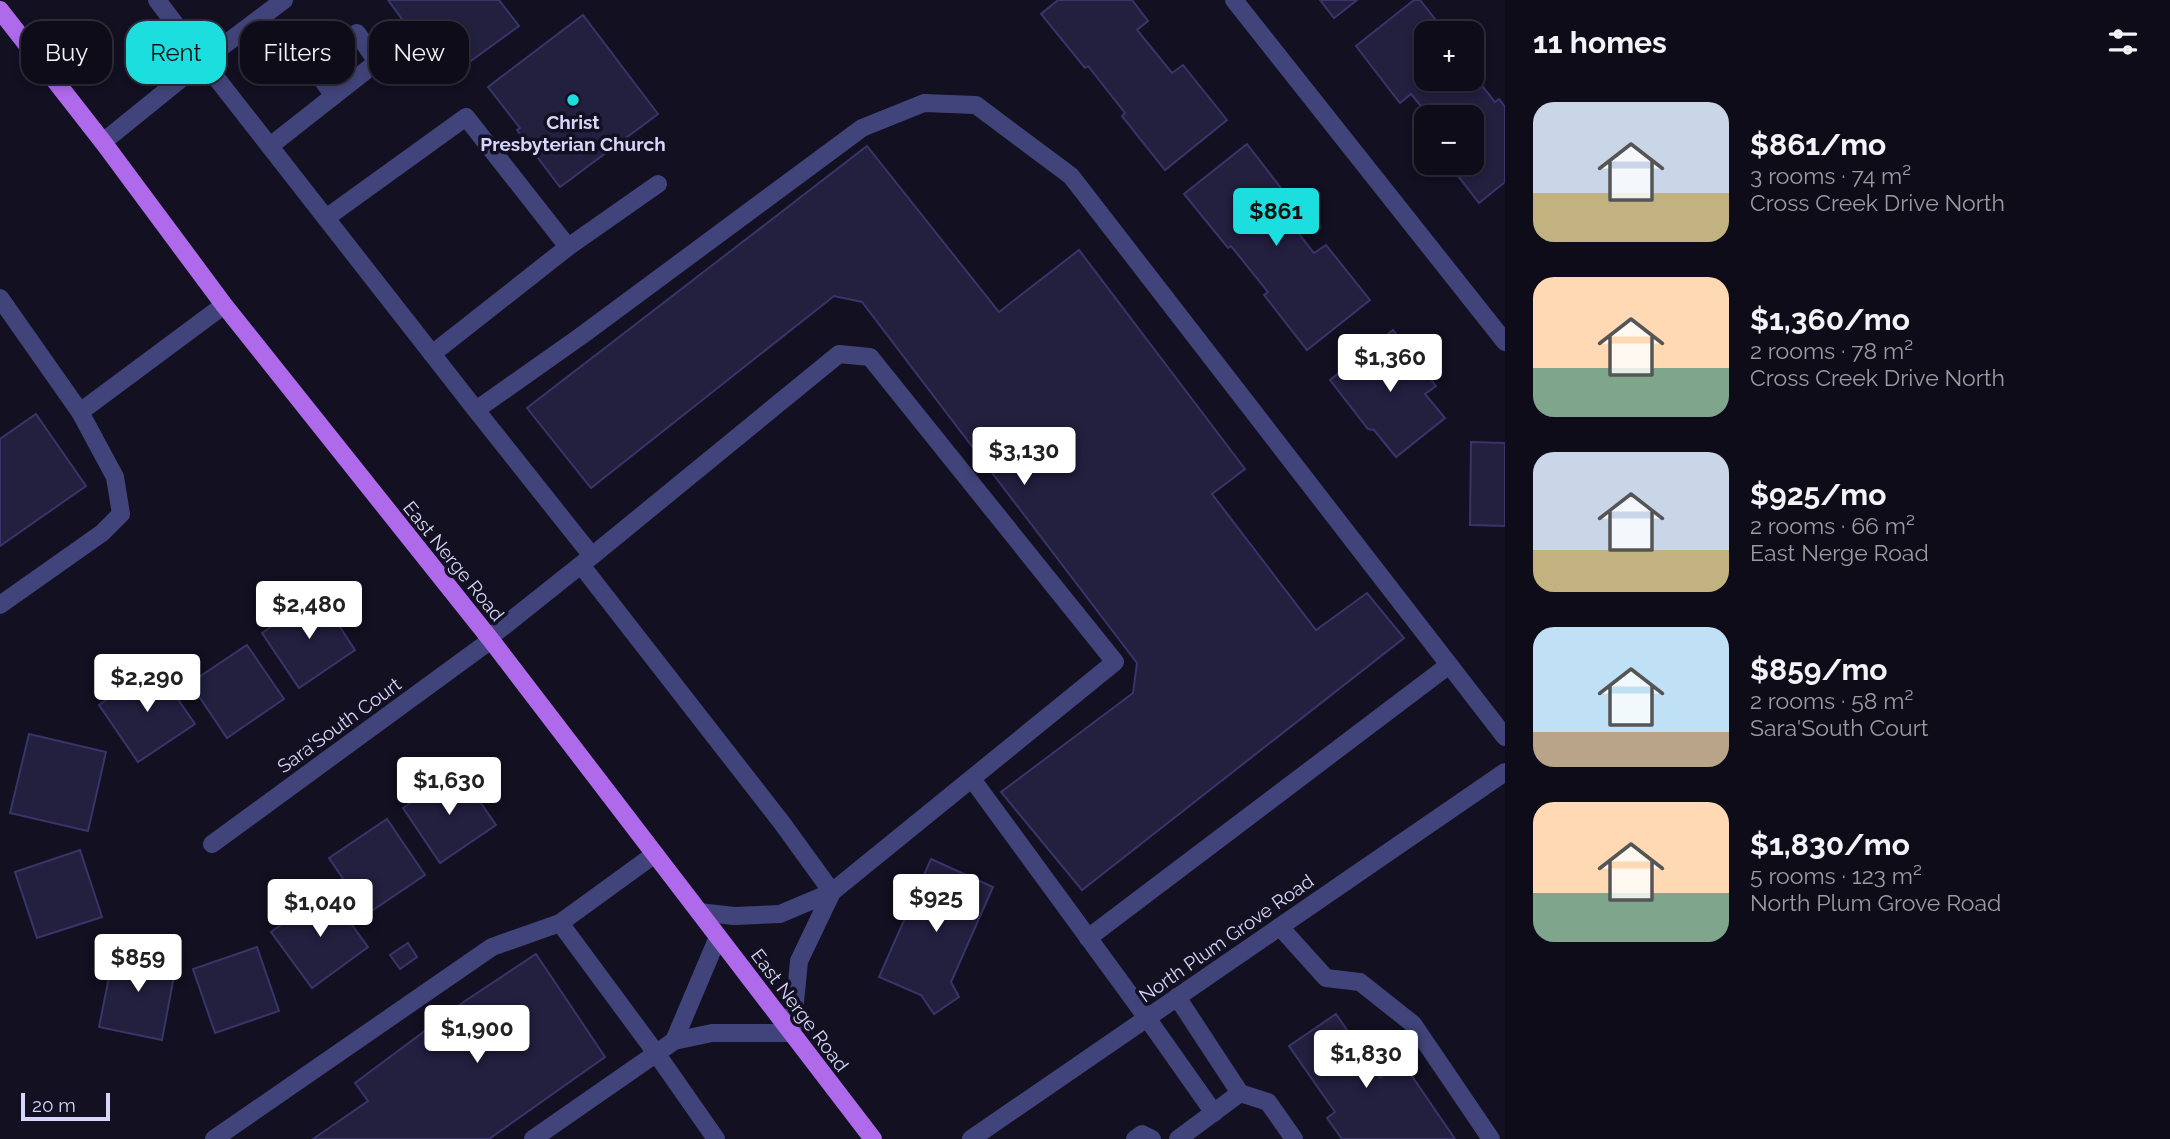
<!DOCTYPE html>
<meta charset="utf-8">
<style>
:root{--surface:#0e0c19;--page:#171522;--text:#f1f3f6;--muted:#9b9ba2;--line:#2e2c38;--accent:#1cdedf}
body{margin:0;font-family:Raleway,sans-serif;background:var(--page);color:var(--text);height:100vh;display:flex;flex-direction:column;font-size:26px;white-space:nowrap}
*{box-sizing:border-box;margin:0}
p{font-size:23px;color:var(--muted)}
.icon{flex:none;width:38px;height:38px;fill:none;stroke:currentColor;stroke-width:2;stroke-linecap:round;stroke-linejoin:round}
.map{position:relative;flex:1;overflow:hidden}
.drawer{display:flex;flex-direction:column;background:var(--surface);width:665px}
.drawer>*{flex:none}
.guide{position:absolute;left:21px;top:21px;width:665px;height:63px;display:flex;gap:14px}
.buttons{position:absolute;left:1414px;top:21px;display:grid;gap:14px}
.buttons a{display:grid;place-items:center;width:70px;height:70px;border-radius:14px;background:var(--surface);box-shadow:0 4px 10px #0003,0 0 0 2px var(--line);font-size:35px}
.scale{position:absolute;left:21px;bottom:18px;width:89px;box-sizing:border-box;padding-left:7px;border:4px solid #d6d5fa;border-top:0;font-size:19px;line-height:24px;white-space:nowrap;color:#d6d5fa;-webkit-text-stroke:5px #121021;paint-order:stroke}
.price{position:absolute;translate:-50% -60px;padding:0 16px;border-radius:7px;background:#fff;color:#222;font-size:23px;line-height:46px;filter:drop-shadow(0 2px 4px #0008)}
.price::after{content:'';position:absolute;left:50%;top:42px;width:21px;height:16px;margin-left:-10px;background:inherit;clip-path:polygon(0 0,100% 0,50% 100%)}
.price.on{background:var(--accent);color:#111}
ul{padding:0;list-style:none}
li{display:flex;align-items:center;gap:21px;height:175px;padding:0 28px}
li span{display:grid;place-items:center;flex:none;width:196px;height:140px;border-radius:21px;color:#555}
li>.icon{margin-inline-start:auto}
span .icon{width:84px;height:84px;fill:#fffc;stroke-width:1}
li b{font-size:30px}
h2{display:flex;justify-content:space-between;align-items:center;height:84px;padding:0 28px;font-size:30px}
.tag{padding:0 24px;border-radius:21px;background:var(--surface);box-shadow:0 4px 10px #0003,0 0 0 2px var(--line);font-size:24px;line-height:63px}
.tag.on{background:var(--accent);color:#111}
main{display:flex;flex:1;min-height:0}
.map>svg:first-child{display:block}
.building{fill:#221f3f;stroke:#393469;stroke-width:2}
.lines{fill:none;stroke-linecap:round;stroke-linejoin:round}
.minor{stroke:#41447a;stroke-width:18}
.major{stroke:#af6aec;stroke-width:18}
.poi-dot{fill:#1cdedf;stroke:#121021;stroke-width:2.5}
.labels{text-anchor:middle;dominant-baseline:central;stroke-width:7;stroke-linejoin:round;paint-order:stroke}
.poi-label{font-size:19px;font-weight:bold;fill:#d6d5fa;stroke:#121021}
.street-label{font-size:19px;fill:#d6d5fa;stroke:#121021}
</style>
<main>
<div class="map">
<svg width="1505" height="1139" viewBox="0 0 1505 1139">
<rect width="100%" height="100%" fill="#121021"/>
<!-- building -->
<g class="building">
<polygon points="388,0 499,0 519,26 446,79"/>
<polygon points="1058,0 1132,0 1148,21 1137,30 1172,73 1183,65 1227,120 1165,170 1122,116 1125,113 1088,66 1085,68 1041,14"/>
<polygon points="1320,0 1357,0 1334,18"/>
<polygon points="1414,0 1420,0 1446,33 1426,33 1426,79 1472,79 1472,73 1495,102 1499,99 1505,107 1505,182 1479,203 1448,163 1472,163 1472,117 1430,117 1411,94 1400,103 1356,46"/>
<polygon points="583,15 658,114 560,187 517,130 520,128 488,87"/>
<polygon points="1247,144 1291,201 1280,210 1314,253 1326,245 1370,300 1307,350 1264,295 1268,292 1231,246 1228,248 1184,194"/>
<polygon points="867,146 999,312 1079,250 1245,469 1212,494 1316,630 1367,593 1404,638 1082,890 1001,792 1133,693 1137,663 862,302 834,296 591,488 527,408"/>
<polygon points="1393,330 1436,386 1425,394 1445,418 1396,457 1374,430 1368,429 1330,380"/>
<polygon points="36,414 86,486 0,546 0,439"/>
<polygon points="1471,442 1505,443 1505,526 1470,525"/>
<polygon points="319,595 355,650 299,688 262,633"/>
<polygon points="247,645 284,699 227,738 190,683"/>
<polygon points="155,666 195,724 138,762 99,705"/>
<polygon points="29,734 106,752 88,831 10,813"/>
<polygon points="458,770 496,825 440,863 403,808"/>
<polygon points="387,819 425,875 367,914 329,858"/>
<polygon points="80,850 102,917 37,938 15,872"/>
<polygon points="931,859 993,887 951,982 959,997 934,1014 921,995 879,977"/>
<polygon points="327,891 368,947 312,988 271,932"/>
<polygon points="408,943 417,957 400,969 390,955"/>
<polygon points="115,947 177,960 162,1040 99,1027"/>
<polygon points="257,947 279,1011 215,1033 193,969"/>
<polygon points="536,954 605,1057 489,1139 313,1139 368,1101 355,1083 465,1001"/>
<polygon points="1336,1014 1380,1078 1403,1063 1455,1139 1342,1139 1327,1118 1335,1112 1289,1046"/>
</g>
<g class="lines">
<!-- minor -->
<g class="minor">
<polyline points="157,0 203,61 284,0"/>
<polyline points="1234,0 1505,342"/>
<polyline points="103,142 203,61 476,410"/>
<polyline points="270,146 377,62 357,33 313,67 334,96"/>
<polyline points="326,218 466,117 568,247 658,184"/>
<polyline points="0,298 80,412"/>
<polyline points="432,354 568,247"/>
<polyline points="592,556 839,354 870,357 1115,662 832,892 780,914 734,916 699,912"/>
<polyline points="581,565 782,823 832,892"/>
<polyline points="0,605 102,533 121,514 115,477 80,412 224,305"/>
<polyline points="489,638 592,556 476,410 581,336 862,128 924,103 976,105 1071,176 1505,737"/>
<polyline points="972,779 1147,1018 1214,1113"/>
<polyline points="212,844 491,640"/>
<polyline points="655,854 560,923 656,1053 716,1139"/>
<polyline points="1280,927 1326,978 1360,982 1413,1024 1491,1139"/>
<polyline points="1088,938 1449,665"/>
<polyline points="1177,997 1240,1093 1268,1102 1294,1139"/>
<polyline points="674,1041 718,937"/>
<polyline points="214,1139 492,947 560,923"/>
<polyline points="533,1139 674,1041 712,1033 792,1033 799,961 832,892"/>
<polyline points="971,1139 1505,772"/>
<polyline points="1135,1139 1142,1134 1152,1139"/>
<polyline points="1178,1139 1240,1093"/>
</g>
<!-- major -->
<polyline class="major" points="0,10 103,142 224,305 491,640 873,1139"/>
</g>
<!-- markers -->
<circle class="poi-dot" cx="573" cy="100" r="7"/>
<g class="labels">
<!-- poi labels -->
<g class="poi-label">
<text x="573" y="122">Christ<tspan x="573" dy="22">Presbyterian Church</tspan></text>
</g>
<!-- street labels -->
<g class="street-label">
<text transform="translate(454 561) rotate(51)">East Nerge Road</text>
<text transform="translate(339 725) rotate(-36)">Sara'South Court</text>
<text transform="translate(1226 938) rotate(-35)">North Plum Grove Road</text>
<text transform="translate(800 1010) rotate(53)">East Nerge Road</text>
</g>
</g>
</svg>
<div class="buttons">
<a>+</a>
<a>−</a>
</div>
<div class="scale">20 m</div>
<b class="price on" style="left:1276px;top:248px">$861</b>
<b class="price" style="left:1390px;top:394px">$1,360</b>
<b class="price" style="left:1024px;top:487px">$3,130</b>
<b class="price" style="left:309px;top:641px">$2,480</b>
<b class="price" style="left:147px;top:714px">$2,290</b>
<b class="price" style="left:449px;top:817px">$1,630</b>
<b class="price" style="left:936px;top:934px">$925</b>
<b class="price" style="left:320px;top:939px">$1,040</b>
<b class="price" style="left:138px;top:994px">$859</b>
<b class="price" style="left:477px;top:1065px">$1,900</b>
<b class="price" style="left:1366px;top:1090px">$1,830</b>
<div class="guide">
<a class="tag">Buy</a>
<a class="tag on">Rent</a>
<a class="tag">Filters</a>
<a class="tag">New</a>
</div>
</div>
<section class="drawer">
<h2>11 homes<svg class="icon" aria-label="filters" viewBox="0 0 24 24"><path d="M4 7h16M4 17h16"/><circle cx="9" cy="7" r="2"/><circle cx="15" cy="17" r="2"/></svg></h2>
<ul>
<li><span style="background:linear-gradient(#c9d6e8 65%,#c2b280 0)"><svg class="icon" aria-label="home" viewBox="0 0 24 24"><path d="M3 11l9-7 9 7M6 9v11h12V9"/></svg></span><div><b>$861/mo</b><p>3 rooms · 74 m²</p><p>Cross Creek Drive North</p></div></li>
<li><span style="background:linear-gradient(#ffd9b3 65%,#7fa58c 0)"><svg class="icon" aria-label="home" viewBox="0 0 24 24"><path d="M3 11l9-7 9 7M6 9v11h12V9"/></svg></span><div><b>$1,360/mo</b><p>2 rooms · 78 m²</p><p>Cross Creek Drive North</p></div></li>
<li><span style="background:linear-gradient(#c9d6e8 70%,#c2b280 0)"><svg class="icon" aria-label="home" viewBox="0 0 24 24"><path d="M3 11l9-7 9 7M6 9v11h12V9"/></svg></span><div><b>$925/mo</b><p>2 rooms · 66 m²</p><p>East Nerge Road</p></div></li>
<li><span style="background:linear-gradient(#bfe0f5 75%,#b9a48a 0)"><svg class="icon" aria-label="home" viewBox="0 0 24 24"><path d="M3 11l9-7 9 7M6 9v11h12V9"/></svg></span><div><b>$859/mo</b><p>2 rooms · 58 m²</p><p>Sara'South Court</p></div></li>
<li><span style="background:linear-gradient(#ffd9b3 65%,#7fa58c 0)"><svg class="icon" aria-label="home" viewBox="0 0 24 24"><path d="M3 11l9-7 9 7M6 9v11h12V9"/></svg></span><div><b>$1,830/mo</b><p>5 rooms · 123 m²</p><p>North Plum Grove Road</p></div></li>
</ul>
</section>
</main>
